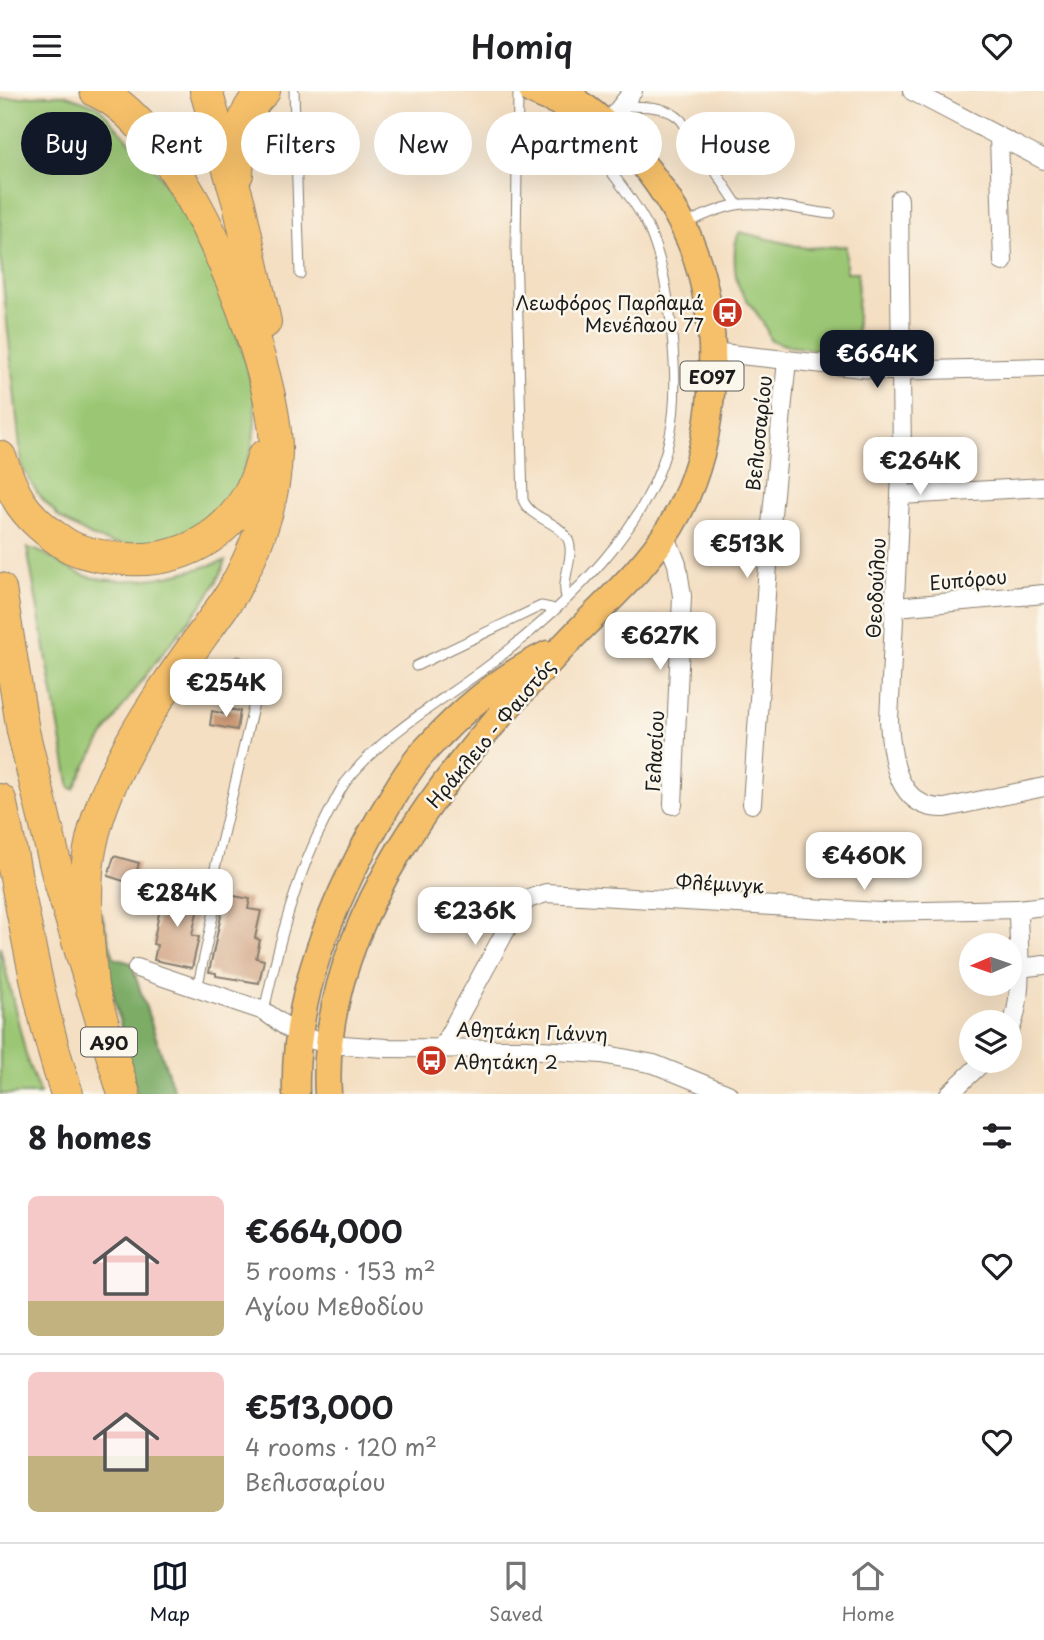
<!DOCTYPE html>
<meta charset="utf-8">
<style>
:root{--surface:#fff;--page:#f6f6f6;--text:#202124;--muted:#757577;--line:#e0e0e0;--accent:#111827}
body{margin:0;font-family:"Playpen Sans",sans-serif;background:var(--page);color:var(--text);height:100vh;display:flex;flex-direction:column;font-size:26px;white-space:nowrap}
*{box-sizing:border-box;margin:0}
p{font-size:23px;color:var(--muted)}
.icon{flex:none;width:38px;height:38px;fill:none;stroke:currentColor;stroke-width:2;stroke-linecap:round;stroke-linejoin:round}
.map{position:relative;height:1003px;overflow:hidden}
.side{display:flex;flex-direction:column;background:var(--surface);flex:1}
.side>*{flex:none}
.hud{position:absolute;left:21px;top:21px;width:1003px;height:63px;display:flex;gap:14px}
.needle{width:46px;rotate:268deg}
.controls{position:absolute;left:959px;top:842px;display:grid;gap:14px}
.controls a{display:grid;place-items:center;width:63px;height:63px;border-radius:50%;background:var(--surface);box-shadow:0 7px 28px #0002;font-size:35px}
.price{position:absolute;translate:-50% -60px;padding:0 16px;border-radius:14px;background:#fff;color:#222;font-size:23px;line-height:46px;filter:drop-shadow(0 2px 4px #0008)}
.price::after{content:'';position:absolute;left:50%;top:42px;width:21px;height:16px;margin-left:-10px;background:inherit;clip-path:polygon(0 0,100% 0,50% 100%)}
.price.on{background:var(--accent);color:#fff}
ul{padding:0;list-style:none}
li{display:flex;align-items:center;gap:21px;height:175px;padding:0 28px}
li+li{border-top:2px solid var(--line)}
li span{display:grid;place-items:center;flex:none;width:196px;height:140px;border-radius:10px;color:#555}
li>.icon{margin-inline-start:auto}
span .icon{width:84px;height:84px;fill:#fffc;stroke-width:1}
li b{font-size:30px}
h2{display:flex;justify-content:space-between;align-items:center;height:84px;padding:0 28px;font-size:30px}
.tag{padding:0 24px;border-radius:32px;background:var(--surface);box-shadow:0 7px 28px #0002;font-size:24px;line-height:63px}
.tag.on{background:var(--accent);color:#fff}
header{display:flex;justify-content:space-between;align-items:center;height:91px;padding:0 28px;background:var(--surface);font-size:32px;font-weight:600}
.dock{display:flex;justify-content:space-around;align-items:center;height:98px;border-top:2px solid var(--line);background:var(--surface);font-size:19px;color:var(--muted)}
.dock a{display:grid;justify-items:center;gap:4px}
.dock .on{color:var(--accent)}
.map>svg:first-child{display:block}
.green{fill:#9bc774;stroke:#5c7248;stroke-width:2}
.forest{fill:#7cac66;stroke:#4c6441;stroke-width:2}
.building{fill:#cd9b78}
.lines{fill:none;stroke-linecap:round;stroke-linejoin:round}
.lane-casing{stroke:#887e70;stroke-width:11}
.street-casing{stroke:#887e70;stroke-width:20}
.primary-casing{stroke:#887e70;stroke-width:29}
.highway-casing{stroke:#887e70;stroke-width:34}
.lane{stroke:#fff;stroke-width:9}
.street{stroke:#fff;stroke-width:18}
.primary{stroke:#f6c06b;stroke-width:26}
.highway{stroke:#f6c06b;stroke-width:32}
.labels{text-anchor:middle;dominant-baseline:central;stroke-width:5;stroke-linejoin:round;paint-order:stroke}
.shield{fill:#fbf7ec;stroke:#5f5e5a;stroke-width:2}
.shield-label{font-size:18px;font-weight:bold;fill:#1c1c1c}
.poi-label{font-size:19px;fill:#1c1c1c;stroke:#fbf7ec;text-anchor:end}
.street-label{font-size:19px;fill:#1c1c1c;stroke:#fbf7ec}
</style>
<header><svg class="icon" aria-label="menu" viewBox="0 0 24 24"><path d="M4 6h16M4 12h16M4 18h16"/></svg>Homiq<svg class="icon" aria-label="heart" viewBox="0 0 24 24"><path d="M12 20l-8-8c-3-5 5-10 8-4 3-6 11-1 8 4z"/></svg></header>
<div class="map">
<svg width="1044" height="1003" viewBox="0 0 1044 1003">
<rect width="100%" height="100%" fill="#fbf7ec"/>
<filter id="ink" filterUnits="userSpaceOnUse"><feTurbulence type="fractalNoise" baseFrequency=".0143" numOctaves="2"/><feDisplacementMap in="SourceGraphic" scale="14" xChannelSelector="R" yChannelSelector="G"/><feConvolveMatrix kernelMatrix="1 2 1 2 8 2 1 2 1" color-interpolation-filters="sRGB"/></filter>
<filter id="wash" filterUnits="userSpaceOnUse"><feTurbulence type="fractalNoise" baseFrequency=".00686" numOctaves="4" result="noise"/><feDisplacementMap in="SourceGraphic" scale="28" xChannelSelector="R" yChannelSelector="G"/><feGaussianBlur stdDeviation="1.57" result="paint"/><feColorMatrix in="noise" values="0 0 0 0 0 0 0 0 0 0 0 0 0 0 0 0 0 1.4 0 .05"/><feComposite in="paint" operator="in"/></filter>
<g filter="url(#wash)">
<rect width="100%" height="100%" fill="#f4dfc3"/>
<!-- green -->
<g class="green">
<polygon points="46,4 66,4 98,15 157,80 179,113 225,200 255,305 255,333 252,358 235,401 213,427 177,447 142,454 111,452 91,445 71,434 59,426 38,403 22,376 0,162 0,8"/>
<path d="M740 141 806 157 846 155V181H858L856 264 788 255 770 249C765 228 749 215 739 196 734 184 732 151 740 141Z"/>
<path d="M27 457C48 460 65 479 86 485 132 497 181 483 225 470 219 498 180 540 162 563 131 603 95 652 74 698L70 697Z"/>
<polygon points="0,856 28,972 40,1003 0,1003"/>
</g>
<!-- forest -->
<polygon class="forest" points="101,821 114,867 131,872 175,1003 137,1003 104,864"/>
<g id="blocks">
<!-- building -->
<g class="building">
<polygon points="226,618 240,620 237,639 210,634 212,620 225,623"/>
<polygon points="114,765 139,772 133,793 108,785"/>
<polygon points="170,796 189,800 188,805 200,808 192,844 199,846 192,877 154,869 157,854 153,853 161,812 166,813"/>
<polygon points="229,804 250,808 248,818 261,820 255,847 260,849 256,867 264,869 259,892 216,885 216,882 209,881 224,811 228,812"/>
</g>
</g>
</g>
<g filter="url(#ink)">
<use href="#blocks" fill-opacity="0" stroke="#887e70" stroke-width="2"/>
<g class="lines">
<defs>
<g id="lane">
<polyline points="294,0 300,183"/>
<path d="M518 0 516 157 523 409C531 428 555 429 566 445 578 462 560 487 566 506"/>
<path d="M622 15C643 16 665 13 681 29L737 113"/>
<path d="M684 133C701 126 718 117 736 114 763 109 803 120 831 123"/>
<polyline points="416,575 541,515 551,517 553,521"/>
<path d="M197 898 215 816 212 790 259 591C256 580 247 575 238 570"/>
<path d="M264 920C279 852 295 786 327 725 333 714 338 702 345 692 385 640 445 609 496 569 566 514 652 436 670 344 677 311 675 277 672 244 669 207 663 170 648 136 634 107 611 84 595 57V48L606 34"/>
</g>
<g id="street">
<polyline points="912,0 1044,69"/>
<polyline points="606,34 633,0"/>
<polyline points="999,46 1003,171"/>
<path d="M899 108 902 365 889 629C891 666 897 719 945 717L1044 696"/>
<polyline points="712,261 889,280 1044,276"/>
<polyline points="901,404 1044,396"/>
<polyline points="665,443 677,473 682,505 673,714"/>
<polyline points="896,516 1044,503"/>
<polyline points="752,713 770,444 787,269"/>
<polyline points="1018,818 1044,815"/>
<polyline points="137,877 264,920 299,945 328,953 386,957 526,958 602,963 654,973 728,1003"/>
<polyline points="1019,877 1044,874"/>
<path d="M441 958 517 819 528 808 546 802 879 821 1018 818C1018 853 1025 906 1010 939"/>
<polyline points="949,1003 984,970"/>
</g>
<g id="primary">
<polyline points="532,0 567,15 577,11"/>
<path d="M296 1003C293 904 332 812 380 727 395 702 410 674 431 653 465 617 504 584 548 563"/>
<path d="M328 1003C318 832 451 673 562 557 599 517 642 482 671 435 719 355 725 235 690 150 674 112 646 73 617 44 607 34 597 25 586 17 583 15 579 13 576 10 574 7 573 3 571 0"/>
</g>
<g id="highway">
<polyline points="206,0 239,113 265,231"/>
<path d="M237 83C239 53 239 22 264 0"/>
<path d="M0 366C5 379 10 394 17 406 27 425 49 443 67 454 81 462 98 465 114 467 187 476 245 438 263 366"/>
<polyline points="0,498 23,640 58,784 124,1003"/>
<path d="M0 709C22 807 35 908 67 1003"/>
<path d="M92 898C89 856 83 813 88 771 101 672 177 582 232 502 256 458 275 412 276 361 277 271 183 37 96 0"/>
</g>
</defs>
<!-- lane casing -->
<use href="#lane" class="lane-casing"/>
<!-- street casing -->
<use href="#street" class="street-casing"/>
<!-- primary casing -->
<use href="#primary" class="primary-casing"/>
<!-- highway casing -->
<use href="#highway" class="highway-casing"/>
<!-- lane -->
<use href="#lane" class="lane"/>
<!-- street -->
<use href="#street" class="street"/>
<!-- primary -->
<use href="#primary" class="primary"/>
<!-- highway -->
<use href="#highway" class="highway"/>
</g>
</g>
<!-- icons -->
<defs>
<symbol id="bus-disc" viewBox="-11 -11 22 22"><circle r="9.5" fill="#c8321e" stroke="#fbf7ec"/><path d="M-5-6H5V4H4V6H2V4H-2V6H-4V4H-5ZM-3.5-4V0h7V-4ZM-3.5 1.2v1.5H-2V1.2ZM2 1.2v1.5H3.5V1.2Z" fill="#fff"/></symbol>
</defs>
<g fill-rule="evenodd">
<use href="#bus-disc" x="710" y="204" width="35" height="35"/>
<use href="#bus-disc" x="414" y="952" width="35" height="35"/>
</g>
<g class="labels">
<!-- shield labels -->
<g class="shield">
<rect x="680.5" y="270.5" width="63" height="29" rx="5"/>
<rect x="81" y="936.5" width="56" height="29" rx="5"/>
</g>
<g class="shield-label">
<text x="712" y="285">ΕΟ97</text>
<text x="109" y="951">Α90</text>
</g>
<!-- poi labels -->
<g class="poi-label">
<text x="704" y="211">Λεωφόρος Παρλαμά<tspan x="704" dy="22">Μενέλαου 77</tspan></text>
<text x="454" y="970" text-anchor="start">Αθητάκη 2</text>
</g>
<!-- street labels -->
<g class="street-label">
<text transform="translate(758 342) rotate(-84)">Βελισσαρίου</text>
<text transform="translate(968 488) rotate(-5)">Ευπόρου</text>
<text transform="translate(875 497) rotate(-87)">Θεοδούλου</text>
<text transform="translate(490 642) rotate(-50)">Ηράκλειο - Φαιστός</text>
<text transform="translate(654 660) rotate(-87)">Γελασίου</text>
<text transform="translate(720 792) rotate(3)">Φλέμινγκ</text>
<text transform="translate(532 940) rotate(2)">Αθητάκη Γιάννη</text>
</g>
</g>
</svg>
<div class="controls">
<a><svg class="needle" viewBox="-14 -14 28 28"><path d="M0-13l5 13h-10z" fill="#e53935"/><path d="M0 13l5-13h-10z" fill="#757577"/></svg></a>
<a><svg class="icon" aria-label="layers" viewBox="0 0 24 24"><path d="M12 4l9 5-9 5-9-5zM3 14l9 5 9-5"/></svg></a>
</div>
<b class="price on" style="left:877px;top:299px">€664K</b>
<b class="price" style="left:920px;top:406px">€264K</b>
<b class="price" style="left:747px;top:489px">€513K</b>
<b class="price" style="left:660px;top:581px">€627K</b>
<b class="price" style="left:226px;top:628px">€254K</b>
<b class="price" style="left:864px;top:801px">€460K</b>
<b class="price" style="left:177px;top:838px">€284K</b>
<b class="price" style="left:475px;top:856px">€236K</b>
<div class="hud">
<a class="tag on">Buy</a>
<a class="tag">Rent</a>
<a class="tag">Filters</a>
<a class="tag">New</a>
<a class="tag">Apartment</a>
<a class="tag">House</a>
</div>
</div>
<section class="side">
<h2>8 homes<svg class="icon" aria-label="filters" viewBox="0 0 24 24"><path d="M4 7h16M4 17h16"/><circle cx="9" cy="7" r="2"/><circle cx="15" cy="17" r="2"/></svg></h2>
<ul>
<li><span style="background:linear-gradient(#f6c9c9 75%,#c2b280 0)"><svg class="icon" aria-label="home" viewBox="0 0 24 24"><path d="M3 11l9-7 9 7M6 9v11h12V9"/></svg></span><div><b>€664,000</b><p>5 rooms · 153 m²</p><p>Αγίου Μεθοδίου</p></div><svg class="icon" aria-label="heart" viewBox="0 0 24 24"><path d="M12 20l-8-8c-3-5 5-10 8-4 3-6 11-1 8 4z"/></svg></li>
<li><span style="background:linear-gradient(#f6c9c9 60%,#c2b280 0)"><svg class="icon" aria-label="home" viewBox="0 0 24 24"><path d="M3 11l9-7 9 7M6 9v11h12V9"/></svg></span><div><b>€513,000</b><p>4 rooms · 120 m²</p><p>Βελισσαρίου</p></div><svg class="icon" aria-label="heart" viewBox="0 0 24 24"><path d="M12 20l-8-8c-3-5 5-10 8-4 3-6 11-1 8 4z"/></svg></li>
</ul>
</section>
<nav class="dock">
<a class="on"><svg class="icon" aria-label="map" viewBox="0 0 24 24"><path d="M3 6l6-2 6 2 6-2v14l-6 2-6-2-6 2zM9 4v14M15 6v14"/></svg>Map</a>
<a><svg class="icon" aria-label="saved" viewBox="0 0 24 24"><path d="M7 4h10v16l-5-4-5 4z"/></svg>Saved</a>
<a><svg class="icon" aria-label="home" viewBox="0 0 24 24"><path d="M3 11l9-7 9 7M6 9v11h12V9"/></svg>Home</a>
</nav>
